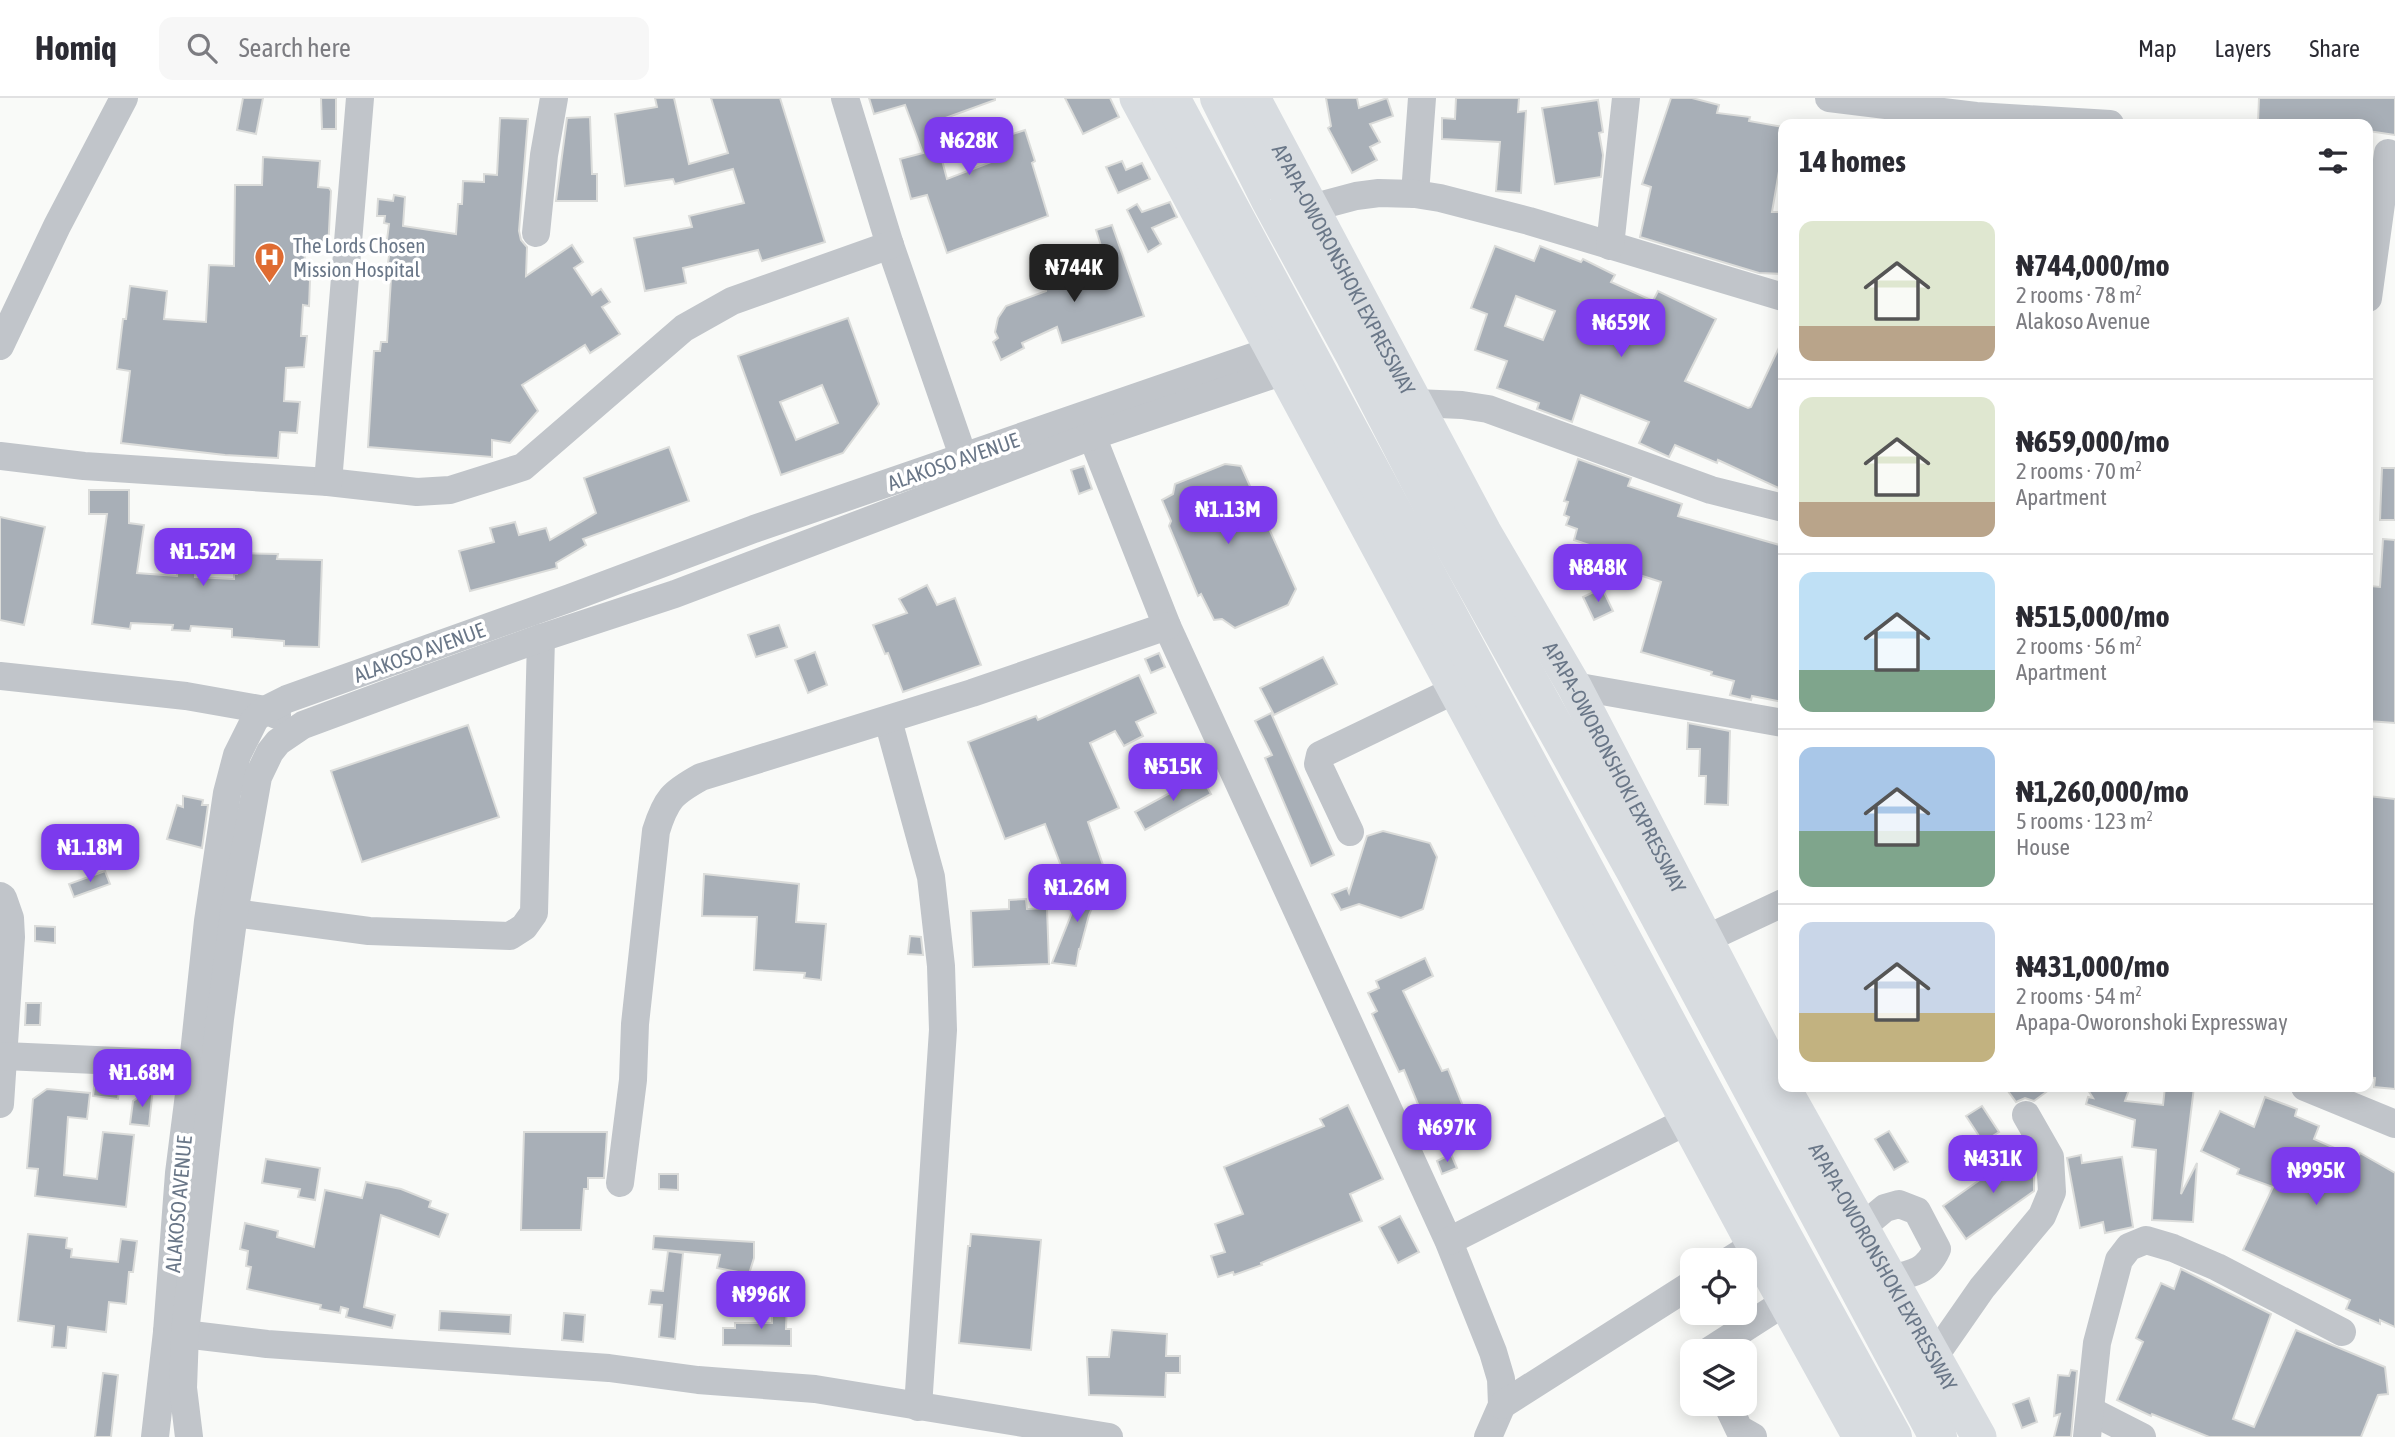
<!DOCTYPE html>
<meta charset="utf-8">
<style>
:root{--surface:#fff;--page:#f7f7f7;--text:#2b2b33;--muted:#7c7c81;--line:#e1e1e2;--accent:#7c3aed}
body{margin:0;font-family:"Asap Condensed",sans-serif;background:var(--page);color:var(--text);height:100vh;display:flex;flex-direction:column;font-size:26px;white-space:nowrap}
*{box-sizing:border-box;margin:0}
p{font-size:23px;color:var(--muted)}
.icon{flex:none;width:38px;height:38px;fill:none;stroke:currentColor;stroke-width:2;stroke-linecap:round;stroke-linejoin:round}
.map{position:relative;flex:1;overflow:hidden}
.drawer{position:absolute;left:1778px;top:21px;width:595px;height:973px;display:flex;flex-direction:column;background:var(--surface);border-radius:14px;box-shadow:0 4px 18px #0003}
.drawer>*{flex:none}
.controls{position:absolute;left:1680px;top:1150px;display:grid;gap:14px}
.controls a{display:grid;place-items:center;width:77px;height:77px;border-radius:14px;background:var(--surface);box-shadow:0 4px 18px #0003;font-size:35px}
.price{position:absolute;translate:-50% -60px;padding:0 16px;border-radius:14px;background:var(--accent);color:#fff;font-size:23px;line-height:46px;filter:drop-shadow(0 2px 4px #0008)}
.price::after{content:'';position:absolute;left:50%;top:42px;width:21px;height:16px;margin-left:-10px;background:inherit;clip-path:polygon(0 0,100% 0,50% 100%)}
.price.selected{background:#222;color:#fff}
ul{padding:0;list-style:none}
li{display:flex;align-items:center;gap:21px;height:175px;padding:0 21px}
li+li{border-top:2px solid var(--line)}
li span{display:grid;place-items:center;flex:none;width:196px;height:140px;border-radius:14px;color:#555}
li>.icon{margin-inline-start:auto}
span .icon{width:84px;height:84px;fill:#fffc;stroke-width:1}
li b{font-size:30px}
h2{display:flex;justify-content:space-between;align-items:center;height:84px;padding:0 21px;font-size:30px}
header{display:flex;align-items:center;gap:42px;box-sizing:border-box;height:98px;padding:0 35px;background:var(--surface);border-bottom:2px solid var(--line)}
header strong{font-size:33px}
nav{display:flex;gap:38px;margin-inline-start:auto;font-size:24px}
.search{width:490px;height:63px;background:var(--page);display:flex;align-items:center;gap:18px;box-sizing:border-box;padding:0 24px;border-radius:14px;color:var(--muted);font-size:26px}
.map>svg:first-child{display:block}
.building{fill:#a8afb7;stroke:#dbdcda;stroke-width:2;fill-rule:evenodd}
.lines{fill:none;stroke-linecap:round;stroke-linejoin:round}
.minor{stroke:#c1c5ca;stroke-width:28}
.major{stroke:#d8dce0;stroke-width:35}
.highway{stroke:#d8dce0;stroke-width:38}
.labels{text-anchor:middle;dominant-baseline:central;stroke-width:7;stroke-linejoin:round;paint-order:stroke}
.poi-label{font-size:21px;fill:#6a7788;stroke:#fff;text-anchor:start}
.street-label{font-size:21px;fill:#6a7788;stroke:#fff}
</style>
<header>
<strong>Homiq</strong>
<div class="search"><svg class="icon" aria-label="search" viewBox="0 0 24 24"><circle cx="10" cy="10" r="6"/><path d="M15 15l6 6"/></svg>Search here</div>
<nav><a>Map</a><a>Layers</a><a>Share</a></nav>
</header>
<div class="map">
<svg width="2395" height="1339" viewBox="0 0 2395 1339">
<rect width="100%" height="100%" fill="#f9faf8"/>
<!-- building -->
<g class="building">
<polygon points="243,0 263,0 256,36 237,32"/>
<polygon points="321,0 336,0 336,31 322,31"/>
<polygon points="655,0 674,0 689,66 728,55 711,0 780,0 825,144 762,163 758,152 683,170 686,185 645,193 634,140 692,129 689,118 744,105 733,71 675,86 673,81 625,88 615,16 657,9"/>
<polygon points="869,0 995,0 995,2 932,25 947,81 994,63 988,44 1025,32 1035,63 1032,65 1048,118 947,155 927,97 911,101 900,61 923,55 905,7 874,16"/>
<polygon points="1065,0 1110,0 1119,19 1083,36"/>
<polygon points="1326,0 1357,0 1359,10 1387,0 1393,18 1370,26 1380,44 1370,49 1377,62 1352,75 1328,30 1331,28"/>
<polygon points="1456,0 1519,0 1518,14 1526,13 1521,95 1496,93 1500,44 1442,41 1442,20 1455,21"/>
<polygon points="1671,0 1692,0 1719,7 1717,15 1750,19 1749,23 1783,29 1783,50 1772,114 1783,114 1783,176 1759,175 1640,139 1651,89 1642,86"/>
<polygon points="2259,0 2395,0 2395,37 2368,33 2368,26 2258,24"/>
<polygon points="1598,2 1603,34 1599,35 1603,57 1601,79 1555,86 1542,10"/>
<polygon points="590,19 592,76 597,76 597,103 556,103 567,20"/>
<polygon points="500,20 528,21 519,133 521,142 527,149 526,178 572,147 583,164 574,170 592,197 601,191 610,204 602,209 620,236 590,255 585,247 522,287 538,313 510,345 492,342 492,359 368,349 374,253 380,253 381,244 387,244 392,165 388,165 390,151 386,150 389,126 384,125 385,118 377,118 378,101 393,103 394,97 405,99 403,128 456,136 458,106 462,106 463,83 484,84 484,76 497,77"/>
<polygon points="263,59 320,63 318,89 329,90 331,93 328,152 305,151 304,181 310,182 309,208 303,207 301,238 307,238 304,269 286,270 284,303 300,304 297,335 280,334 278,360 225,357 121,345 130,273 117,271 123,221 126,221 130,188 167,193 164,221 206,224 209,167 234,168 235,87 262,87"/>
<polygon points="1122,63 1126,72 1142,65 1150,81 1118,95 1106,69"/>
<polygon points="1170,104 1177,119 1152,130 1161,146 1148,154 1127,112 1137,106 1142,114"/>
<polygon points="1112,127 1144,218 1062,245 1057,229 1022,245 1024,250 1001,262 993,244 998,240 995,234 998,220 1006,208 1046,193 1045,187 1107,167 1096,132"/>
<path d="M1495 148 1534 163 1540 148 1581 164 1583 161 1615 177 1611 184 1653 203 1658 193 1716 221 1685 283 1748 310 1751 309 1783 241V392L1718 362 1717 365 1675 347 1669 359 1639 345 1649 324 1581 297 1572 324 1537 311 1539 305 1497 290 1507 263 1475 252 1487 216 1471 210ZM1516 198 1555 213 1543 242 1505 228Z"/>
<path d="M848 220 879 306 843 355 781 377 738 258ZM822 287 838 325 796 342 780 304Z"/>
<polygon points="669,349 689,403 583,441 586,447 556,465 557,470 470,493 459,453 494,444 490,430 515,424 519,437 546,430 550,442 596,415 584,380"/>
<polygon points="1578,361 1631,380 1628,388 1682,406 1678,418 1783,448 1783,604 1752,598 1751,602 1730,597 1734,583 1711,577 1712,574 1641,554 1661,484 1605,466 1607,453 1574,442 1577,431 1566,427 1569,419 1564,417 1568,404 1564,403"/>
<polygon points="1225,366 1241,368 1296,491 1288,507 1235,530 1222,521 1214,522 1201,496 1198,498 1169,428 1171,423 1162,402 1173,396 1175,386"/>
<polygon points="1084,368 1092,391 1079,396 1071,372"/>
<polygon points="2382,370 2395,370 2395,422 2380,422"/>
<polygon points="89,392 129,392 129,425 144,427 137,475 177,478 178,465 196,466 195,479 234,481 234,476 237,476 238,455 278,456 277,461 322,462 319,549 284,548 284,543 232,539 232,531 191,528 190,533 172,532 173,527 131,525 130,531 92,526 107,416 89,416"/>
<polygon points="0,419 45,429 24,527 0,522"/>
<polygon points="2383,441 2395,442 2395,625 2368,623 2368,514 2370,488 2380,489"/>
<polygon points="927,487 937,507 955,500 981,567 903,594 888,555 885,556 873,527 907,515 899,501"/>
<polygon points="1602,490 1613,513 1594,522 1583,499"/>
<polygon points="779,527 787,549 756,559 748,537"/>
<polygon points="815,554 827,587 808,595 795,562"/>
<polygon points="1159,555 1165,569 1151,575 1145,561"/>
<polygon points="1323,559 1337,586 1274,617 1260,590"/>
<polygon points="1139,577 1156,615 1136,624 1143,638 1124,648 1115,633 1090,645 1119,710 1088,724 1103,767 1066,781 1045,726 1005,741 968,644 1036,618 1038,622"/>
<polygon points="1271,615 1334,757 1311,768 1265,660 1272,657 1255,623"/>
<polygon points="1688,625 1730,633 1728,707 1705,706 1706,678 1699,678 1700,651 1687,651"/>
<polygon points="468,627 499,719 362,764 331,673"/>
<polygon points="1201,678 1211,696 1145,732 1135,714"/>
<polygon points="183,698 203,702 202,707 208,707 202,750 167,741 177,707 183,709"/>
<polygon points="2368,698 2395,701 2395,991 2374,989 2375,980 2368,979"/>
<polygon points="1383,733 1430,745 1437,759 1423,811 1401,820 1359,806 1341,812 1332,796 1347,790 1349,795 1367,738"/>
<polygon points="105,773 110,786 74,799 69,786"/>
<polygon points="704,776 799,786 796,824 826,826 821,882 804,880 805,875 754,872 757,819 702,818"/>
<polygon points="1086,779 1102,785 1089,817 1080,851 1079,851 1076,868 1052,865"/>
<polygon points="1026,801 1027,811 1047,810 1049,866 973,869 971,813 1009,811 1009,802"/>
<polygon points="35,828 55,829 55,845 35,843"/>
<polygon points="910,838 921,839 923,857 908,856"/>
<polygon points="1425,860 1433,878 1403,893 1442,973 1448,971 1469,1023 1431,1038 1404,972 1399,974 1372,916 1377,913 1368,895 1379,890 1376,883"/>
<polygon points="26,905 41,905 40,927 25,927"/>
<polygon points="95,982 120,985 118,1001 93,998"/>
<polygon points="153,989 149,1028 130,1026 133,1003"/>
<polygon points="2005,989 2053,989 2034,1003 2025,1000 2016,1004"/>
<polygon points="2086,989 2130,989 2125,1003 2163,1007 2165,989 2194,989 2181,1096 2197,1065 2193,1124 2152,1122 2156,1052 2132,1049 2135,1022 2086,1006 2088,999 2093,1000"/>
<polygon points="47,991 90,995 87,1021 68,1019 64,1077 97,1081 103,1034 134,1037 126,1109 35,1098 38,1071 27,1070 33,1001"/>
<polygon points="2265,999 2297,1011 2295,1018 2319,1028 2314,1041 2357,1060 2360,1055 2395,1075 2395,1229 2380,1222 2380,1226 2346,1211 2350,1202 2243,1152 2273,1089 2237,1076 2239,1071 2201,1053 2220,1013 2254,1029"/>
<polygon points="1348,1007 1383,1081 1350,1096 1362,1123 1261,1165 1262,1167 1234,1177 1233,1174 1218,1179 1211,1158 1225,1154 1215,1126 1243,1116 1224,1069 1324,1028 1320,1021"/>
<polygon points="1982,1008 1999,1034 1983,1044 1966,1018"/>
<polygon points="1889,1033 1908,1064 1894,1072 1875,1041"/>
<polygon points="524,1034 607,1034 604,1080 588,1080 588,1091 584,1091 581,1132 521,1132"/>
<polygon points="2022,1052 2034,1068 2034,1093 1966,1141 1943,1108"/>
<polygon points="1451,1056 1457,1070 1442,1076 1437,1063"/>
<polygon points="2081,1057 2082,1065 2122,1059 2133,1129 2105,1135 2103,1124 2080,1130 2067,1060"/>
<polygon points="266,1061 320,1070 315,1102 298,1099 300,1091 262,1085"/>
<polygon points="659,1076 678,1076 678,1092 659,1091"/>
<polygon points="366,1084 401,1091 431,1103 429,1109 448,1116 439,1139 381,1117 364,1209 395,1217 392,1230 346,1219 348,1211 341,1209 340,1215 320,1211 321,1207 247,1191 251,1169 246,1168 248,1153 240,1151 245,1125 278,1133 277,1139 314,1149 325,1092 362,1100"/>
<polygon points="1400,1118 1419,1154 1398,1165 1379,1129"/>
<polygon points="28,1136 67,1140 66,1150 72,1151 71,1159 118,1164 121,1141 137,1143 133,1174 129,1174 126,1206 109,1204 106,1234 68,1229 66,1250 52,1249 54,1228 18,1223"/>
<polygon points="971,1136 1041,1142 1031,1252 959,1245 968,1148 970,1148"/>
<polygon points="654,1138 754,1144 754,1160 749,1176 717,1170 720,1157 653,1151"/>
<polygon points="668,1153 683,1155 675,1241 659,1239 662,1207 649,1206 651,1192 663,1193"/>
<polygon points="2181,1171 2271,1216 2233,1321 2254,1329 2296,1232 2385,1269 2388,1296 2378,1297 2361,1339 2209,1339 2152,1316 2151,1318 2117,1302 2143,1244 2136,1240 2161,1185 2174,1191"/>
<polygon points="772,1204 787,1205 786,1231 791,1231 791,1248 723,1247 723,1230 735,1230 735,1225 772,1225"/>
<polygon points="440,1213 511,1217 510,1236 439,1232"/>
<polygon points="564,1215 585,1217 583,1244 562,1242"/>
<polygon points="1112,1232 1167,1236 1166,1258 1180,1258 1180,1275 1166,1275 1165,1299 1089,1297 1087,1259 1109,1259"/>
<polygon points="2071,1272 2077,1273 2071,1339 2054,1339 2060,1316 2054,1318 2058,1277 2069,1278"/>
<polygon points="103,1275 118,1277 111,1339 95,1339"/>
<polygon points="2029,1300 2037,1324 2022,1330 2013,1306"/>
</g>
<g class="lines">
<!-- minor -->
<g class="minor">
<polyline points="845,0 890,147 963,358"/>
<polyline points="1829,0 1976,18 2110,26"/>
<polyline points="1415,96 1422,0"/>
<polyline points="1311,110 1356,98 1379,95 1415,96 1440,100 1529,123 1783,199"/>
<polyline points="536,135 544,57 554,0"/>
<polyline points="1610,148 1626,0"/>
<polyline points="2368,200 2388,55"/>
<polyline points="0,248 57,128 124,0"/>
<polyline points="1416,305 1462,307 1488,311 1711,392 1783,410"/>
<polyline points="1092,338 1167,528 1449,1144 1493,1254 1501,1281 1502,1307 1488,1339"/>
<polyline points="0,358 84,368 328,384 417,394 450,392 523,369 684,230 732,203 890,147"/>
<polyline points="328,384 360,0"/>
<polyline points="0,578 186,598 265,612 277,617"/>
<polyline points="1574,588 1783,625"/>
<polyline points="888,622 931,779 941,868 943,932 918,1309"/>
<polyline points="1350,734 1318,666 1320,657 1455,592"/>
<polyline points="0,798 3,800 10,820 11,839 0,1006"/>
<polyline points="234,815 369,833 510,838 524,829 534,815 541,540"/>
<polyline points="1706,841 1783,805"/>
<polyline points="4,958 211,967"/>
<polyline points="2305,989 2395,1026"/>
<path d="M620 1085 633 982 635 926 656 733C666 701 672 695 701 679L972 595 1167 528"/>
<path d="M1861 1130 1885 1110 1899 1106 1917 1113 1937 1151C1927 1173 1913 1176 1891 1180"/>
<polyline points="1449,1143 1687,1023"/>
<polyline points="1730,1162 1754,1147"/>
<polyline points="167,1234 267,1246 609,1270 698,1282 815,1291 1109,1339"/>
<polyline points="1709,1253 1785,1204"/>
<polyline points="1934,1259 1982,1190 2042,1118 2052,1094 2050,1059 2026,1017"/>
<polyline points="1727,1306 1739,1331 1753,1339"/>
<polyline points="1502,1307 1692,1186"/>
<polyline points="2091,1313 2142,1339"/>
<polyline points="155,1339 167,1234 179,1075 193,965 208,823 227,695 237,657 255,621 265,612 287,601 570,500 754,431 1273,252"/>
<polyline points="189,1339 183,1290 185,1235 220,921 234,815 258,679 270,654 278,644 303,627 403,590 541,540 675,496 1092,338 1284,273"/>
<polyline points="2087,1339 2097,1245 2119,1162 2129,1149 2146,1142 2173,1150 2217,1169 2342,1234"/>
</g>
<!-- major -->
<g class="major">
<polyline points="1137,0 1754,1147 1860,1339"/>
<path id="s1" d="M1253 0 1484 434 1574 588 1779 982 1979 1339"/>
</g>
<!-- highway -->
<g class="highway">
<polyline points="1171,0 1734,1049 1893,1339"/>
<polyline points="1219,0 1270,102 1355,258 1439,421 1635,773 1938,1339"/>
</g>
</g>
<!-- icons -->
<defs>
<symbol id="hospital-pin" viewBox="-11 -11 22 30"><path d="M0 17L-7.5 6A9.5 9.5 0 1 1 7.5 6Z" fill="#df6c32" stroke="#fff"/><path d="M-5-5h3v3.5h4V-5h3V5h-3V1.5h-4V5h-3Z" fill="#fff"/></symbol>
</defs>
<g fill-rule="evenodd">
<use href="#hospital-pin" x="252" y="142" width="35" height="47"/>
</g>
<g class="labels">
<!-- poi labels -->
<g class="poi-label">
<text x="293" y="147">The Lords Chosen<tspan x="293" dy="24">Mission Hospital</tspan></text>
</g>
<!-- street labels -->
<g class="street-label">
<text stroke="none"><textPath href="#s1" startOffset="194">APAPA-OWORONSHOKI EXPRESSWAY</textPath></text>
<text transform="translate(953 363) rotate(-19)">ALAKOSO AVENUE</text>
<text transform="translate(419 554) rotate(-20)">ALAKOSO AVENUE</text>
<text stroke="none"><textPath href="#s1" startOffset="761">APAPA-OWORONSHOKI EXPRESSWAY</textPath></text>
<text transform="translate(178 1106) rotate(-85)">ALAKOSO AVENUE</text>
<text stroke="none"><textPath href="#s1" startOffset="1328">APAPA-OWORONSHOKI EXPRESSWAY</textPath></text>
</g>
</g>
</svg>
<div class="controls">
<a><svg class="icon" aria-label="locate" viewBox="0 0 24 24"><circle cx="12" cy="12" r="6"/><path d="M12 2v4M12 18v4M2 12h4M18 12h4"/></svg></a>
<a><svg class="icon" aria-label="layers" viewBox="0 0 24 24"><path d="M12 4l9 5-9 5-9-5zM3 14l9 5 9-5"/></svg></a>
</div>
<b class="price" style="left:969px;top:79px">₦628K</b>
<b class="price selected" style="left:1074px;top:206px">₦744K</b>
<b class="price" style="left:1621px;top:261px">₦659K</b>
<b class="price" style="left:1228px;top:448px">₦1.13M</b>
<b class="price" style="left:203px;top:490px">₦1.52M</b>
<b class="price" style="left:1598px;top:506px">₦848K</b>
<b class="price" style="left:1173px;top:705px">₦515K</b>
<b class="price" style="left:90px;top:786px">₦1.18M</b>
<b class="price" style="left:1077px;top:826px">₦1.26M</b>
<b class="price" style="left:142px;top:1011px">₦1.68M</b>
<b class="price" style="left:1447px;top:1066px">₦697K</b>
<b class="price" style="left:1993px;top:1097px">₦431K</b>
<b class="price" style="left:2316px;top:1109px">₦995K</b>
<b class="price" style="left:761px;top:1233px">₦996K</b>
<section class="drawer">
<h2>14 homes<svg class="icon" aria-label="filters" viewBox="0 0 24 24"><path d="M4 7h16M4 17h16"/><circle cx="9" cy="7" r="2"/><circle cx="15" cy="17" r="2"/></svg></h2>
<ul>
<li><span style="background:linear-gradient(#dfe7d0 75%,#b9a48a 0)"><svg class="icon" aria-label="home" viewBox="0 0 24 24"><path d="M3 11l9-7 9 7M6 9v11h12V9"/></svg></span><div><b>₦744,000/mo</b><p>2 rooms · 78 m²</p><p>Alakoso Avenue</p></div></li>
<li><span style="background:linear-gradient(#dfe7d0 75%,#b9a48a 0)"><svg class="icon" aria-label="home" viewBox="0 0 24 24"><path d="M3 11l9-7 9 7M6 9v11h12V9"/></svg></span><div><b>₦659,000/mo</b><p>2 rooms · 70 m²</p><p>Apartment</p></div></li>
<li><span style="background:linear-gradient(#bfe0f5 70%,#7fa58c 0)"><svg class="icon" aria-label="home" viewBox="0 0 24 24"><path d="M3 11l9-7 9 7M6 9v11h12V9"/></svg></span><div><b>₦515,000/mo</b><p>2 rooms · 56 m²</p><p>Apartment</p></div></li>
<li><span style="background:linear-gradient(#a9c7e8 60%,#7fa58c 0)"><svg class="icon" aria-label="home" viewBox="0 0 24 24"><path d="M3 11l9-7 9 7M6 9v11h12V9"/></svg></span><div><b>₦1,260,000/mo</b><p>5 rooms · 123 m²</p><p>House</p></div></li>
<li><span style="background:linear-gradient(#c9d6e8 65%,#c2b280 0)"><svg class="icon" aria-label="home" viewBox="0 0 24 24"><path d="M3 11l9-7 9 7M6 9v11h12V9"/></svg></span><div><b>₦431,000/mo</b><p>2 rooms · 54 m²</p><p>Apapa-Oworonshoki Expressway</p></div></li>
</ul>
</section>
</div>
